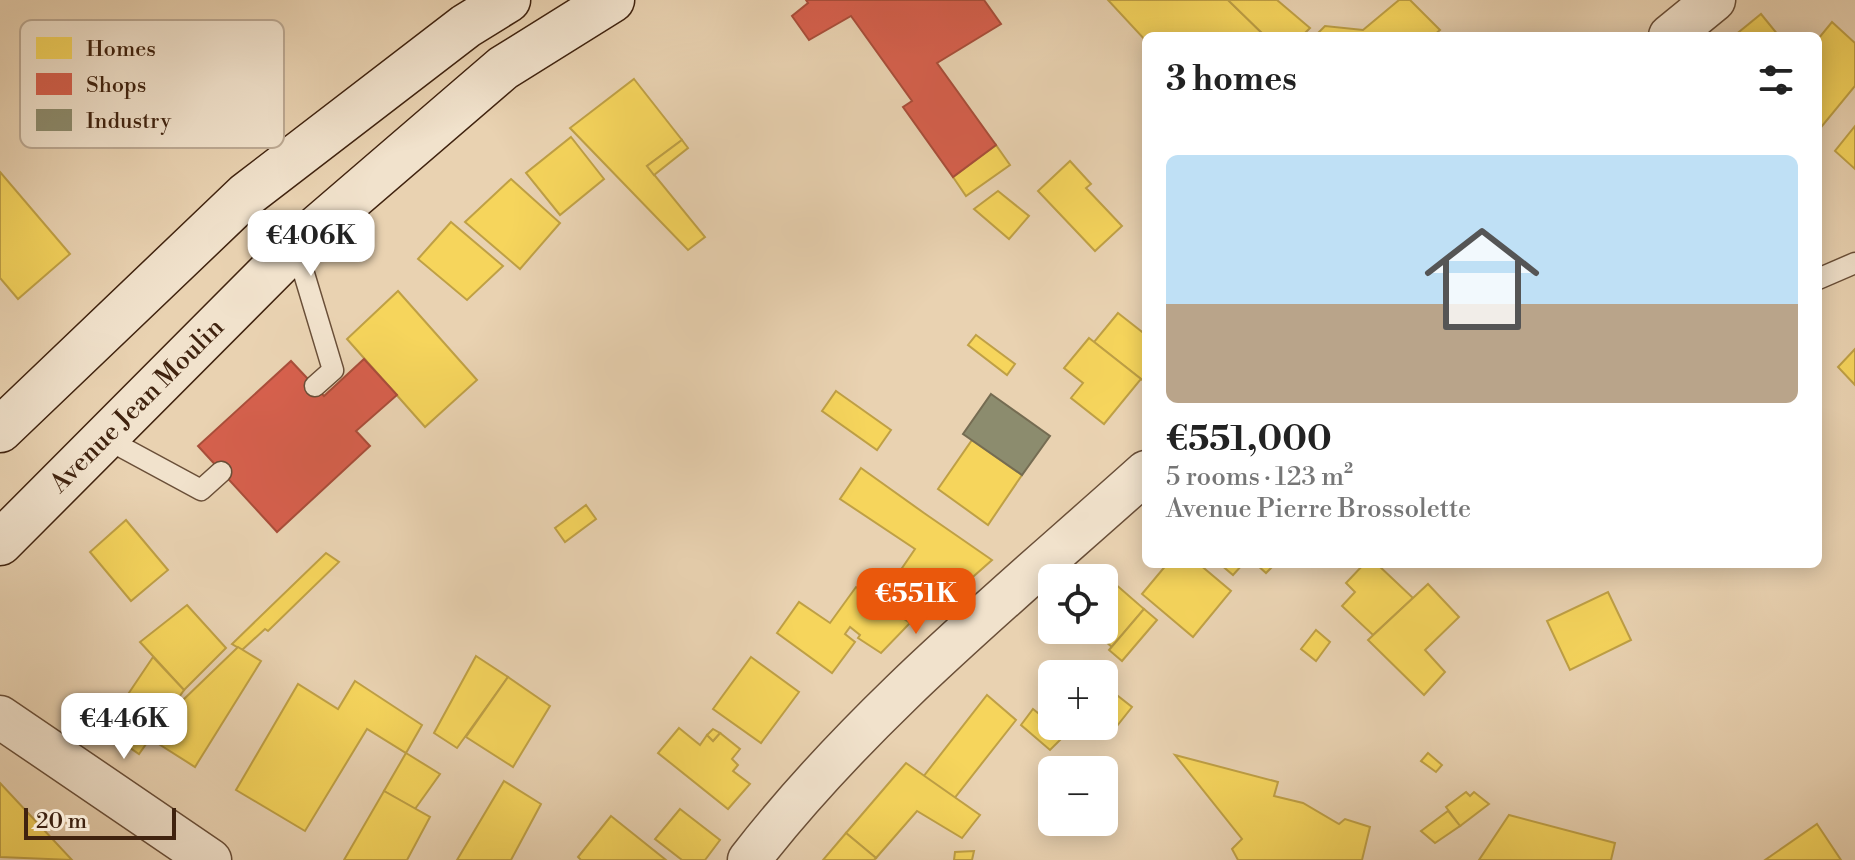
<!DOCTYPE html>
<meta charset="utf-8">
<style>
:root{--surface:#fff;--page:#f2f2f2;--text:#222;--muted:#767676;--accent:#ea580c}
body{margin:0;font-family:"Libre Bodoni",serif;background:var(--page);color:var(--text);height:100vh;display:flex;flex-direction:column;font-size:30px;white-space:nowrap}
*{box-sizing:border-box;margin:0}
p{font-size:26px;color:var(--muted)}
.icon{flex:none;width:44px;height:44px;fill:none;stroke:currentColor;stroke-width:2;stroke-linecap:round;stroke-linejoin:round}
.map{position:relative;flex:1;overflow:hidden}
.side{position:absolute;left:1142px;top:32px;width:680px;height:536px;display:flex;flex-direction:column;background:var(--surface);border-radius:12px;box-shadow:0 4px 20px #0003}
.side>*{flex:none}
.buttons{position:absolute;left:1038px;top:564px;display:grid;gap:16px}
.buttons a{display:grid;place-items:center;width:80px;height:80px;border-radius:12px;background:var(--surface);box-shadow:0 4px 20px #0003;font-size:40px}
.scale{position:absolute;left:24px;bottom:20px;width:152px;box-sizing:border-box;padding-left:8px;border:4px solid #40230f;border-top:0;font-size:22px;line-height:28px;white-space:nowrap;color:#40230f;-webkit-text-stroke:6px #f1e2cc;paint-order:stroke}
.price{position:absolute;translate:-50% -68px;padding:0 18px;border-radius:16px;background:#fff;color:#222;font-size:26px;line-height:52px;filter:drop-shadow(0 2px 4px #0008)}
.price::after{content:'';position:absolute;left:50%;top:48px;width:24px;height:18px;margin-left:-12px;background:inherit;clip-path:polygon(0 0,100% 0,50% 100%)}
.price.selected{background:var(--accent);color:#fff}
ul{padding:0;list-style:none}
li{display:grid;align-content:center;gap:16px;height:424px;padding:0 24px}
li span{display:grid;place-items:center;height:248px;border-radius:12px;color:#555}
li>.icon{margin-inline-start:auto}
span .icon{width:144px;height:144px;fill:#fffc;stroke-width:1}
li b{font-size:34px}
h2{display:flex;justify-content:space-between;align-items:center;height:96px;padding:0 24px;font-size:34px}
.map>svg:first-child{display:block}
.homes{fill:#f6d55c;stroke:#bfa045;stroke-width:2}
.shops{fill:#d6604d;stroke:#a94e3a;stroke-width:2}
.industry{fill:#8c8c6e;stroke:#756c52;stroke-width:2}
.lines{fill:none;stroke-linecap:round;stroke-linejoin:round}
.lane-casing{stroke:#6a4f38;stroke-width:23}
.street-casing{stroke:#6a4f38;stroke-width:45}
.secondary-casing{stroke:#40230f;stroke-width:47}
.lane{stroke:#f1e2cc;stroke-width:20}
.street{stroke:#f1e2cc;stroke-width:42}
.secondary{stroke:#f1e2cc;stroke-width:44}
.labels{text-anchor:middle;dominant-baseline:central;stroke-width:8;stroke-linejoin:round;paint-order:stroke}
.street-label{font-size:26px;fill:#40230f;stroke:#f1e2cc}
.key{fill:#f1e2cc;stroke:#bca993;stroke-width:2}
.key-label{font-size:22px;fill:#40230f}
</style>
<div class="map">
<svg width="1855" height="860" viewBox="0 0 1855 860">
<rect width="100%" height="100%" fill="#e9d2b1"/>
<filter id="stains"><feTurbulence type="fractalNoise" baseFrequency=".0025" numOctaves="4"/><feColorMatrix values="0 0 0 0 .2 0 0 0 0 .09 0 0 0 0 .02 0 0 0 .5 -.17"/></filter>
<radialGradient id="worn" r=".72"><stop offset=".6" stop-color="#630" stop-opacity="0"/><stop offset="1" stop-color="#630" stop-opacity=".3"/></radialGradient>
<!-- homes -->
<g class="homes">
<polygon points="1108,0 1228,0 1265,36 1146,36 1146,41"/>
<polygon points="1228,0 1277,0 1310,28 1302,36 1265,36"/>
<polygon points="1399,0 1410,0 1440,30 1433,36 1315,36 1325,26 1363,30"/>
<polygon points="1761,14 1779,36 1734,36"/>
<polygon points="1832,22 1855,43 1855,86 1818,131 1818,39"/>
<polygon points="634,79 682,140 647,166 705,237 688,250 570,128"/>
<polygon points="1855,126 1855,169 1835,151"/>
<polygon points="571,137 604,179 560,215 526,173"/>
<polygon points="682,140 688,148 654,175 647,166"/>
<polygon points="996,145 1010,165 966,196 953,177"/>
<polygon points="1070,161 1091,184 1086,188 1122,226 1095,251 1038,191"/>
<polygon points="0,172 70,254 18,299 0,278"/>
<polygon points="511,179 560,223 520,269 465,222"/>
<polygon points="998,191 1029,216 1009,239 974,209"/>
<polygon points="451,222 503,266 467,300 418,259"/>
<polygon points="398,291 477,380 425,427 347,339"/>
<polygon points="1118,313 1146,335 1146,383 1094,342"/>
<polygon points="976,335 1015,364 1007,375 968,345"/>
<polygon points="1089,338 1141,379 1104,424 1071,398 1083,383 1064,368"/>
<polygon points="1855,349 1855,385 1838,367"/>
<polygon points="836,391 891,430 877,450 822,411"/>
<polygon points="972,440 1022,475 988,525 938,489"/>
<polygon points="861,468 924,513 992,560 966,583 954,576 936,600 898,574 915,549 840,499"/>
<polygon points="586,505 596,519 565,542 555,528"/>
<polygon points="126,520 168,570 131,601 90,552"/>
<polygon points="326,553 339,562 268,631 265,629 242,650 232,644"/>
<polygon points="1167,564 1199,564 1231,591 1193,637 1142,594"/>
<polygon points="1220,564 1243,564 1233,575"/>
<polygon points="1256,564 1275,564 1266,573"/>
<polygon points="1364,564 1377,564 1413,598 1373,635 1342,606 1355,592 1346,583"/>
<polygon points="1098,569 1144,609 1112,647 1092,630 1104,630 1104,578 1091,578"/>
<polygon points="1428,584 1459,617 1425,650 1445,672 1424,695 1368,640"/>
<polygon points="856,587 910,623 881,653 858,638 860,635 850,627 845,634 855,642 832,673 777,633 799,602 830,623"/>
<polygon points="1608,592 1631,640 1570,670 1547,621"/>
<polygon points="187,605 226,648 184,690 140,642"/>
<polygon points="1144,609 1157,620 1122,661 1109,650"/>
<polygon points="1316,630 1330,642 1316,661 1301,649"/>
<polygon points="238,647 261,661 195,767 154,741 181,702"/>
<polygon points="476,656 508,677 457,748 434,733"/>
<polygon points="153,657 184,690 139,754 104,730"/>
<polygon points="751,657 799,692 761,743 713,709"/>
<polygon points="508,677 550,706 513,767 466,737"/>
<polygon points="355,681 422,725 406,753 367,729 305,831 236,790 298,684 338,709"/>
<polygon points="1104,685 1132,707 1109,736 1097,726 1104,726"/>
<polygon points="987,695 1016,720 953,800 923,777"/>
<polygon points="1033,709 1065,735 1050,750 1021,725"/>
<polygon points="679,728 700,745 707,735 713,741 720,733 740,749 732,759 738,765 733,771 750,784 728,809 658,753"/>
<polygon points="713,729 720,733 713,741 707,735"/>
<polygon points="406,753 440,774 415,809 384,791"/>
<polygon points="1428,753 1442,765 1436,772 1421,761"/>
<polygon points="1175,755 1278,782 1274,796 1303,803 1339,824 1345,819 1370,827 1362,860 1238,860 1232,849 1242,839"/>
<polygon points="906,763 980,815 962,838 917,811 876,858 846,833"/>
<polygon points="504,781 541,804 511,860 457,860"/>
<polygon points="0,783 72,860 0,857"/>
<polygon points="384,791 430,817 407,860 344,860"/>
<polygon points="1466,792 1470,796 1474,792 1489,804 1460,826 1446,807"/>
<polygon points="680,809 720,840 705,860 682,860 655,839"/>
<polygon points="1448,811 1460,826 1435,843 1421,831"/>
<polygon points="1509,815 1615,843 1611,860 1479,860"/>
<polygon points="611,816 666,860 581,860 578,857"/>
<polygon points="1817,824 1841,860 1765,860"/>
<polygon points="846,833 876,858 874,860 823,860"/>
<polygon points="974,851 972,860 954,860 955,852"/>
</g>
<!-- shops -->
<g class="shops">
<polygon points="806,0 984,0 1001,24 937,63 996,145 953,177 903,107 912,101 851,16 809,40 792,16 808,3"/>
<polygon points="364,359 397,395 356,431 370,446 277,532 198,446 291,361 324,396"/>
</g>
<!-- industry -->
<polygon class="industry" points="991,394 1050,436 1022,475 963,434"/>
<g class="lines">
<defs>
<g id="lane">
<polyline points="296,247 333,370 315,386"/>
<polyline points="1818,279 1855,263"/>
<polyline points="103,437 201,490 221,472"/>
</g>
<g id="street">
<polyline points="1670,36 1714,0"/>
<polyline points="0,717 210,860"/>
<path d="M749 860C862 714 1009 595 1146 472"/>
</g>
<g id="secondary">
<polyline points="0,430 246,195 466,26 508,0"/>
<path id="s1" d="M0 543 296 246 503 68 612 0"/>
</g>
</defs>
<!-- lane casing -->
<use href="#lane" class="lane-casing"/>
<!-- street casing -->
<use href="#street" class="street-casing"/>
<!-- secondary casing -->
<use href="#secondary" class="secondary-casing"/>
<!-- lane -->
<use href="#lane" class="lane"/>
<!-- street -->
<use href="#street" class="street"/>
<!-- secondary -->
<use href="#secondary" class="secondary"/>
</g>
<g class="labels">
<!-- street labels -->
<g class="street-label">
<text stroke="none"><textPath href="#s1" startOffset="194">Avenue Jean Moulin</textPath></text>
</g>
</g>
<!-- legend -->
<rect x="20" y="20" width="264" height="128" rx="12" class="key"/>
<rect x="36" y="37" width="36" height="22" fill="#f6d55c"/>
<rect x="36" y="73" width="36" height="22" fill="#d6604d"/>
<rect x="36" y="109" width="36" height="22" fill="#8c8c6e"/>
<g class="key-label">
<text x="86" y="56">Homes</text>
<text x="86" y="92">Shops</text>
<text x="86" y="128">Industry</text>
</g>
<rect width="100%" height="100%" filter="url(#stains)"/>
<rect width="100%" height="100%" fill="url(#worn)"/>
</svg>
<div class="buttons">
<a><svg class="icon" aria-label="locate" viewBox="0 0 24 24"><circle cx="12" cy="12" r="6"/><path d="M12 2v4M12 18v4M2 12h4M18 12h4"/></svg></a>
<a>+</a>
<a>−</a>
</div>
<div class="scale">20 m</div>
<b class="price" style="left:311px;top:278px">€406K</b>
<b class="price selected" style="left:916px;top:636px">€551K</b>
<b class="price" style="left:124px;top:761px">€446K</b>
<section class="side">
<h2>3 homes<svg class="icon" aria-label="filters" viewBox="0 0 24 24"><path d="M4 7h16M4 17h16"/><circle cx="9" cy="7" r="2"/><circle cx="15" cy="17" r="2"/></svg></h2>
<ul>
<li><span style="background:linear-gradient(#bfe0f5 60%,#b9a48a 0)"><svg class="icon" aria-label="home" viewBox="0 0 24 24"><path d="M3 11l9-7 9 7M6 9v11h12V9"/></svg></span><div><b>€551,000</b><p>5 rooms · 123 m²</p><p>Avenue Pierre Brossolette</p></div></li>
</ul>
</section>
</div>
